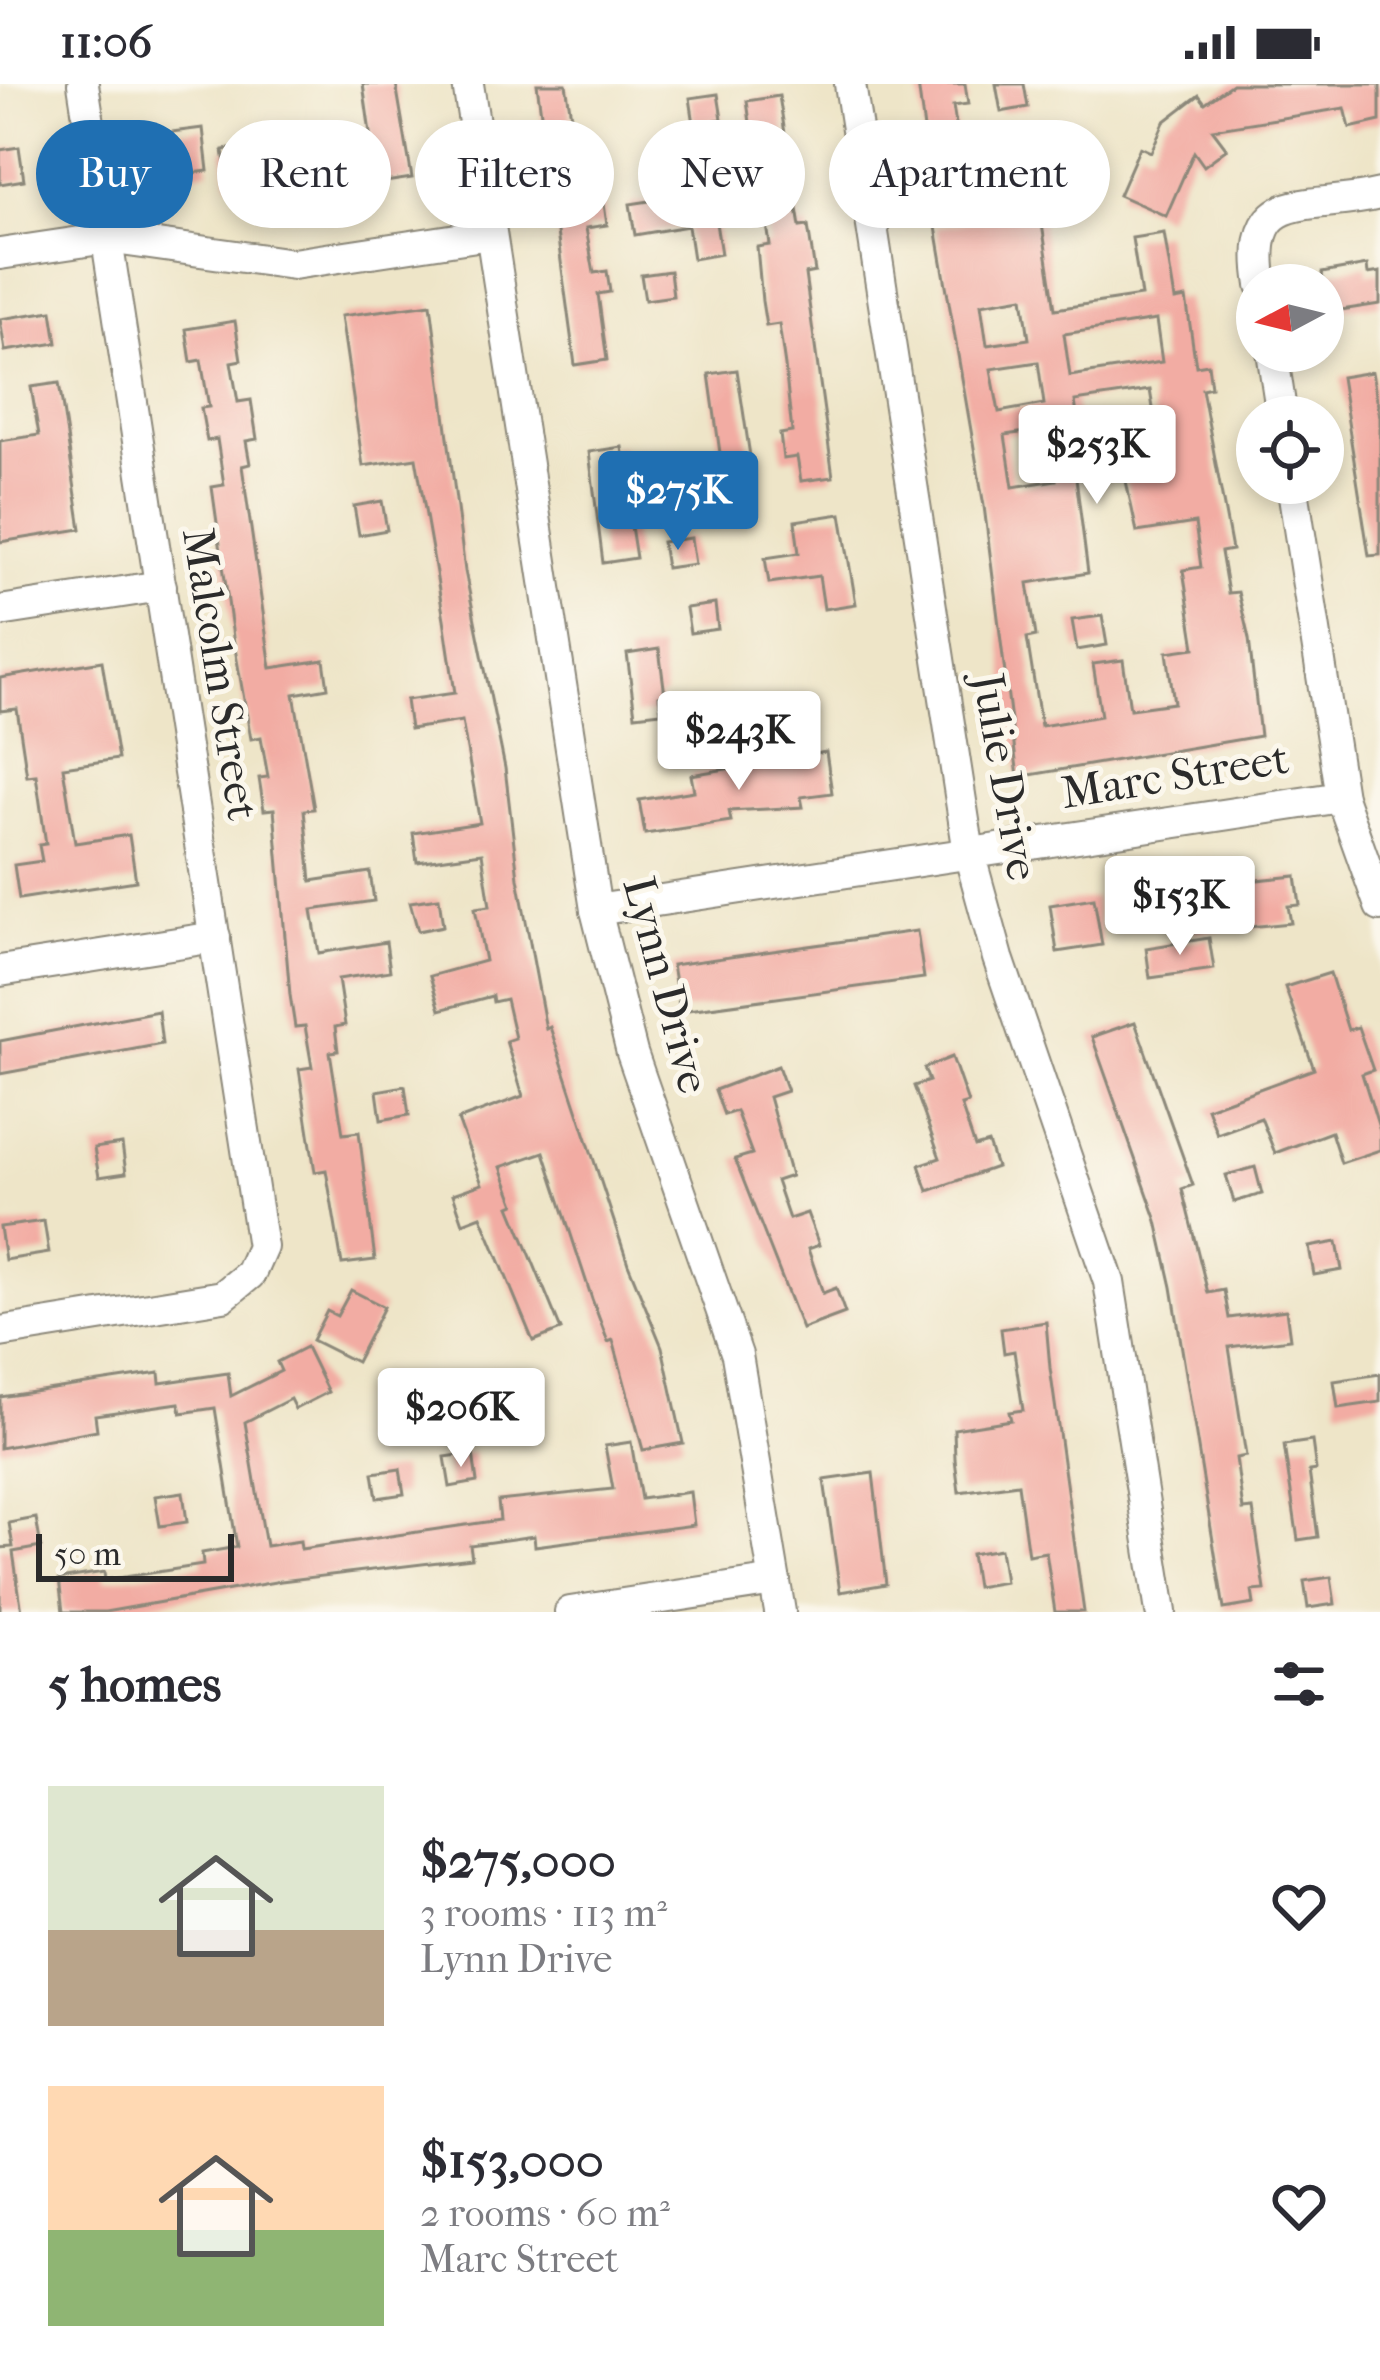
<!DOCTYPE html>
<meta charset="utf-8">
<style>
:root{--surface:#fff;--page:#f7f7f7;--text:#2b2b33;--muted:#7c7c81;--accent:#1f6fb2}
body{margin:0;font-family:"IM FELL French Canon",serif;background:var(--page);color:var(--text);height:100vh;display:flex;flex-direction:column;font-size:45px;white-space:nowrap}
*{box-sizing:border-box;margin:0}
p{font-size:39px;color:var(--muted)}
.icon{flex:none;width:66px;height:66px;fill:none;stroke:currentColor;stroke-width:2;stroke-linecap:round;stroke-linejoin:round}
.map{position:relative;height:1528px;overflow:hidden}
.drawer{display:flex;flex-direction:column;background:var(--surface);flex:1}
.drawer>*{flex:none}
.guide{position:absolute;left:36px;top:36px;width:1308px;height:108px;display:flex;gap:24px}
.needle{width:78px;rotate:263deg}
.tools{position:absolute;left:1236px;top:180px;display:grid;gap:24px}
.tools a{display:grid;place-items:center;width:108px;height:108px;border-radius:50%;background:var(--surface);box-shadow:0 6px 18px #0003;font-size:60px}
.scale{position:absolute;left:36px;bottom:30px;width:198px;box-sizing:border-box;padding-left:12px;border:6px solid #2b2b2b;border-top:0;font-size:33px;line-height:42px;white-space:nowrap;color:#2b2b2b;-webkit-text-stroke:9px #fbf7ec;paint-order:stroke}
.price{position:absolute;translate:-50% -102px;padding:0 27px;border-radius:12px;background:#fff;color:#222;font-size:39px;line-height:78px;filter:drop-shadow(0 3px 6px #0008)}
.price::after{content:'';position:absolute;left:50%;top:72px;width:36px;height:27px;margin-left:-18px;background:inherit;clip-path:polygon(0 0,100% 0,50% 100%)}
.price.on{background:var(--accent);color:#fff}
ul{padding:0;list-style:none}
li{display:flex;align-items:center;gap:36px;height:300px;padding:0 48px}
li span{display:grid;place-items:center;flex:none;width:336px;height:240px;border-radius:0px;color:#555}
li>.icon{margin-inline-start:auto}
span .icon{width:144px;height:144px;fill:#fffc;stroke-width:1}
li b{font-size:51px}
h2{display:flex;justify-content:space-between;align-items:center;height:144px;padding:0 48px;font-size:51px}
.chip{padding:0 42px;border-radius:54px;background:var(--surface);box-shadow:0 6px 18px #0003;font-size:42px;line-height:108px}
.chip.on{background:var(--accent);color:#fff}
.status{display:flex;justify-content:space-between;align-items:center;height:84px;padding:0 60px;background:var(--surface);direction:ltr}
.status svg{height:33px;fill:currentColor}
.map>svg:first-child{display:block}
.building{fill:#f2aca3;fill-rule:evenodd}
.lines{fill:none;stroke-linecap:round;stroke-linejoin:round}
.minor-casing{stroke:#8c887a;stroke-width:34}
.minor{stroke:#fff;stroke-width:30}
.labels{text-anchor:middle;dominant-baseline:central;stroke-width:10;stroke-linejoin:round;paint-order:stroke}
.street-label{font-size:45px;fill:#2b2b2b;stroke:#fbf7ec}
</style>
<div class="status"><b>11:06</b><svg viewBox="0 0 49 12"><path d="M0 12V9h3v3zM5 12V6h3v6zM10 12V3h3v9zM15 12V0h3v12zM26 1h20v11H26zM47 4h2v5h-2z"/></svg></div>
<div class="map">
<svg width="1380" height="1528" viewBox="0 0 1380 1528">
<rect width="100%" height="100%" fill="#fbf7ec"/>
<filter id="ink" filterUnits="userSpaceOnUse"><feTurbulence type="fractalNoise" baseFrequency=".00833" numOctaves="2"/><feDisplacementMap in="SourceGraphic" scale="24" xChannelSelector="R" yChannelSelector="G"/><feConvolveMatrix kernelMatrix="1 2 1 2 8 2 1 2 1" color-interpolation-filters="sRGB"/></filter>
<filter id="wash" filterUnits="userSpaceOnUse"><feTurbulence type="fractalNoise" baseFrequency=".004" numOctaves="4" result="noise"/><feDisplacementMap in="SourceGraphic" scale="48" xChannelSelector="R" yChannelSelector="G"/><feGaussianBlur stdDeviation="2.7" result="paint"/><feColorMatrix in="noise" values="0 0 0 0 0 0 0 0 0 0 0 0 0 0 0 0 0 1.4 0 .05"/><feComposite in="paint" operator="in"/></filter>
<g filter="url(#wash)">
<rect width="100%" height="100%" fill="#eee5c8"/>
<g id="blocks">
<!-- building -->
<g class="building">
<polygon points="363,0 396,0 412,94 345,104 340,75 373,70"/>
<polygon points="537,0 566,0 575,58 591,55 594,75 581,77 588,122 604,120 607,141 586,144 594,189 607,187 610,208 598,210 607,276 575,281"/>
<polygon points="918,0 965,0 968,20 953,22 961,73 1021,63 1026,89 932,105"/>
<polygon points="996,0 1024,0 1028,23 1001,28"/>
<polygon points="1232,0 1380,0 1380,37 1350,44 1345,24 1212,45 1227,65 1204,82 1194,68 1166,132 1119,111 1140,63 1151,68 1164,38 1199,11 1205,19"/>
<polygon points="718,10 722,35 694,40 690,14"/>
<polygon points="779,12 800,143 808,142 815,188 805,190 833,393 801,397 797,373 783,375 780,350 792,348 785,282 779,240 766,242 762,217 757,163 770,161 762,107 712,114 721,170 693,175 688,142 635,151 630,120 682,112 678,83 706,78 708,89 756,82 747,17"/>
<polygon points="203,44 208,87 162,93 156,50"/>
<polygon points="275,58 280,91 228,99 223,66"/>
<polygon points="19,63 24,96 0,100 0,66"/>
<path d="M1040 127 1055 225 1141 212 1132 154 1164 149 1175 216 1186 214 1196 282 1208 280 1211 303 1202 305 1232 466 1221 468 1228 509 1238 508 1249 555 1260 652 1018 693 984 422 936 143ZM1023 213 1029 255 987 261 981 220ZM1156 236 1162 278 1070 292 1064 250ZM1038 278 1044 320 999 328 991 285ZM1150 306 1157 348 1119 353 1123 383 1137 448 1195 439 1201 483 1183 486 1195 564 1167 568 1174 619 1130 625 1123 576 1093 580 1101 632 1041 642 1027 554 1036 552 1028 499 1088 489 1071 355 1080 354 1075 317ZM1048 345 1056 396 1013 403 1005 351Z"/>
<polygon points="1367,181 1368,190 1380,188 1380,220 1328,228 1322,189"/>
<polygon points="670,187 673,212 645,216 641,191"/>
<polygon points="431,220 465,487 505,684 518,794 546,945 550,943 628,1180 662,1263 683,1359 643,1366 613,1256 608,1258 592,1215 544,1068 501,1083 515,1120 510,1122 561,1246 533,1257 481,1132 463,1139 453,1110 482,1100 458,1036 523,1012 506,957 515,954 506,915 493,918 492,912 440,926 430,892 485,877 475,824 490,822 482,769 417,778 413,749 480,739 462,637 410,645 406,616 455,609 444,535 416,374 363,382 341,232"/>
<polygon points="52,227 57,259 5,267 0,235"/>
<polygon points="235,237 241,276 231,278 238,318 251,316 257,355 246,357 250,380 242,382 271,584 324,576 328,604 294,610 314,725 304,726 311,797 370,788 374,817 312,826 319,869 386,858 390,887 338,895 345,941 335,943 338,967 330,968 343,1050 359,1048 375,1176 342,1180 326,1086 315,1088 299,985 312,983 305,942 295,943 290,911 274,725 264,726 259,694 268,693 261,653 251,655 233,553 212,403 224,401 217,355 207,357 201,324 209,323 201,276 191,278 186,245"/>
<polygon points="737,286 750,372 721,376 709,290"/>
<polygon points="1372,288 1380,333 1380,471 1369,472 1341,293"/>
<polygon points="59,299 81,445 0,458 0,357 39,351 31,303"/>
<polygon points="622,363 627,397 676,390 680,415 628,423 636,474 603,479 589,368"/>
<polygon points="382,417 387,446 359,451 354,422"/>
<polygon points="841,430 856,520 824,525 819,492 769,499 765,474 799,469 795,437"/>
<polygon points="691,454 695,480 666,484 662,458"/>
<polygon points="715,520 718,545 690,549 686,524"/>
<polygon points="1102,532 1107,561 1077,566 1072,536"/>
<polygon points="659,565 665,611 659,612 661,628 635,631 627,570"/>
<polygon points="102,577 118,675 63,683 75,759 129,751 136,797 19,815 14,781 42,777 39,761 46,760 36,691 27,692 17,625 0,627 0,594"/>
<polygon points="826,668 832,709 801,713 803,723 729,727 731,737 645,750 639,716 694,707 691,691"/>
<polygon points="1296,792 1300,821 1288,822 1291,839 1195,848 1188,803"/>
<polygon points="439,814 443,842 418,847 410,818"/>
<polygon points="1094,814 1102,861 1057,868 1050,821"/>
<polygon points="917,847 924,894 680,927 672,881"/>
<polygon points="1209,854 1214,885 1150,894 1146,864"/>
<polygon points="1330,889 1348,946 1358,943 1373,986 1362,990 1380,1047 1380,1066 1341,1079 1331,1048 1275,1069 1261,1034 1217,1050 1207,1024 1314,985 1285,903"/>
<polygon points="158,927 162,960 0,990 0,957"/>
<polygon points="1135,938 1193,1101 1182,1105 1208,1209 1224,1206 1229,1234 1286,1226 1290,1255 1229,1263 1246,1372 1236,1374 1243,1426 1253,1425 1265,1506 1252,1507 1254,1520 1224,1525 1172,1203 1157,1137 1092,953"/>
<polygon points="952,973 968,1019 961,1021 975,1063 988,1059 996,1083 928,1107 919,1081 940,1074 914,1002 929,997 924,984"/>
<polygon points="778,982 787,1007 769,1013 791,1092 776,1097 789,1135 807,1129 819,1161 808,1165 823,1209 836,1204 845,1229 802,1245 735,1075 752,1070 736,1027 724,1031 715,1006"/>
<polygon points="405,1002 409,1031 381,1036 377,1007"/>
<polygon points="122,1060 126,1089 99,1093 94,1064"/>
<polygon points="1255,1083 1262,1110 1234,1118 1226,1091"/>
<polygon points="44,1137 49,1169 5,1176 0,1143"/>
<polygon points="1337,1158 1342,1186 1314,1191 1309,1163"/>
<polygon points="351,1206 384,1223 356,1278 312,1256 327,1227 337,1232"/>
<polygon points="1046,1238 1050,1284 1084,1528 1055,1528 1046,1468 1028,1471 1018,1400 959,1408 955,1375 954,1345 1011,1336 1009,1328 1023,1326 1014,1267 1004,1269 1001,1245"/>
<polygon points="306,1263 328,1308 295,1325 290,1315 245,1338 266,1462 300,1457 301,1465 500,1436 498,1417 613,1405 605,1362 631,1358 641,1415 690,1408 694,1441 535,1462 534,1452 470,1461 472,1474 281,1497 105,1528 63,1528 59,1495 104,1488 105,1496 203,1481 202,1469 237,1463 215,1324 181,1329 179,1319 95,1331 97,1346 0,1364 0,1313 159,1289 160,1299 228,1289 231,1312 281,1287 277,1278"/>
<polygon points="1380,1290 1380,1318 1338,1324 1334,1297"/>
<polygon points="1312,1357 1316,1386 1309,1387 1318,1453 1298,1456 1284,1361"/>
<polygon points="473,1369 477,1398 450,1403 445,1373"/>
<polygon points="400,1385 404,1410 377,1414 373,1389"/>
<polygon points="873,1389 886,1500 840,1508 824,1396"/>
<polygon points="183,1408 187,1438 160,1442 155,1412"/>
<polygon points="36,1434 41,1463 13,1468 22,1528 0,1528 0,1464 13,1463 9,1439"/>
<polygon points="1000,1465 1005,1498 976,1503 971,1470"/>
<polygon points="1331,1493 1335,1520 1308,1524 1304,1497"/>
</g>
</g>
</g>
<g filter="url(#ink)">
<use href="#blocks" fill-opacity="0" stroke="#8c887a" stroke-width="3"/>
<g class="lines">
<defs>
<g id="minor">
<polyline points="468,0 596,826 632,969 737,1271 780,1528"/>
<polyline points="850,0 969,769 998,874 1109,1198 1161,1528"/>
<polyline points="0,170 107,154 293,180 490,150"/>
<path d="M1262 201C1246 100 1307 128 1380 110"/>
<polyline points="1272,267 1282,333"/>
<polyline points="1292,399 1341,713 1380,822"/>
<polyline points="0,527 161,502"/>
<polyline points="596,826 1341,713"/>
<polyline points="0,887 215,853"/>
<polyline points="0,1248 223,1212 250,1190 262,1163 83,0"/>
<polyline points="570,1528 775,1497"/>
</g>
</defs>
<!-- minor casing -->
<use href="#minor" class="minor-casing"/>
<!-- minor -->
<use href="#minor" class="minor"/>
</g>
</g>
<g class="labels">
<!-- street labels -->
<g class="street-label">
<text transform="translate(220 590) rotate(81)">Malcolm Street</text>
<text transform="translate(1175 692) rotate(-9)">Marc Street</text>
<text transform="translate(1005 693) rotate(80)">Julie Drive</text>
<text transform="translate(666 901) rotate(75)">Lynn Drive</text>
</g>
</g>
</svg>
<div class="tools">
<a><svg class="needle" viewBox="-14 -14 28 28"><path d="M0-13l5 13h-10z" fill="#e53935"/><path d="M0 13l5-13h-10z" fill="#7c7c81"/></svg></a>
<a><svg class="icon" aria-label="locate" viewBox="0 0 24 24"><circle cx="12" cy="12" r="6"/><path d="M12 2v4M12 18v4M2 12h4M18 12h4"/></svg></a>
</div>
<div class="scale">50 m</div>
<b class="price" style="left:1097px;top:423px">$253K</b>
<b class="price on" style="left:678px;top:469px">$275K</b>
<b class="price" style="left:739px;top:709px">$243K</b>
<b class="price" style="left:1180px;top:874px">$153K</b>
<b class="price" style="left:461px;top:1386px">$206K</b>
<div class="guide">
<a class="chip on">Buy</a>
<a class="chip">Rent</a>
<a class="chip">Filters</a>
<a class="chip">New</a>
<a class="chip">Apartment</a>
</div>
</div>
<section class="drawer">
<h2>5 homes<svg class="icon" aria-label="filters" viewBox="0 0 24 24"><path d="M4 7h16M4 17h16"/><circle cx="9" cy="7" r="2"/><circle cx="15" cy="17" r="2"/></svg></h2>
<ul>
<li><span style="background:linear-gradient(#dfe7d0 60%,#b9a48a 0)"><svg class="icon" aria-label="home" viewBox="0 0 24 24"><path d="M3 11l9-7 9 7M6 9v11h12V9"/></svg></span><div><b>$275,000</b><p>3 rooms · 113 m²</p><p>Lynn Drive</p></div><svg class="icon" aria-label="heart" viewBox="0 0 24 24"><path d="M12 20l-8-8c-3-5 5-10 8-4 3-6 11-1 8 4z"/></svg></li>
<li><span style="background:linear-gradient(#ffd9b3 60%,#8fb573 0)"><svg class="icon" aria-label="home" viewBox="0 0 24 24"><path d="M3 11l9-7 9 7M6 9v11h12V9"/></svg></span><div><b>$153,000</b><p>2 rooms · 60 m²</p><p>Marc Street</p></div><svg class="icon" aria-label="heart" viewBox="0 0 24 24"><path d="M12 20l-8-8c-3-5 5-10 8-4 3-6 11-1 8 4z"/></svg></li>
</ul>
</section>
